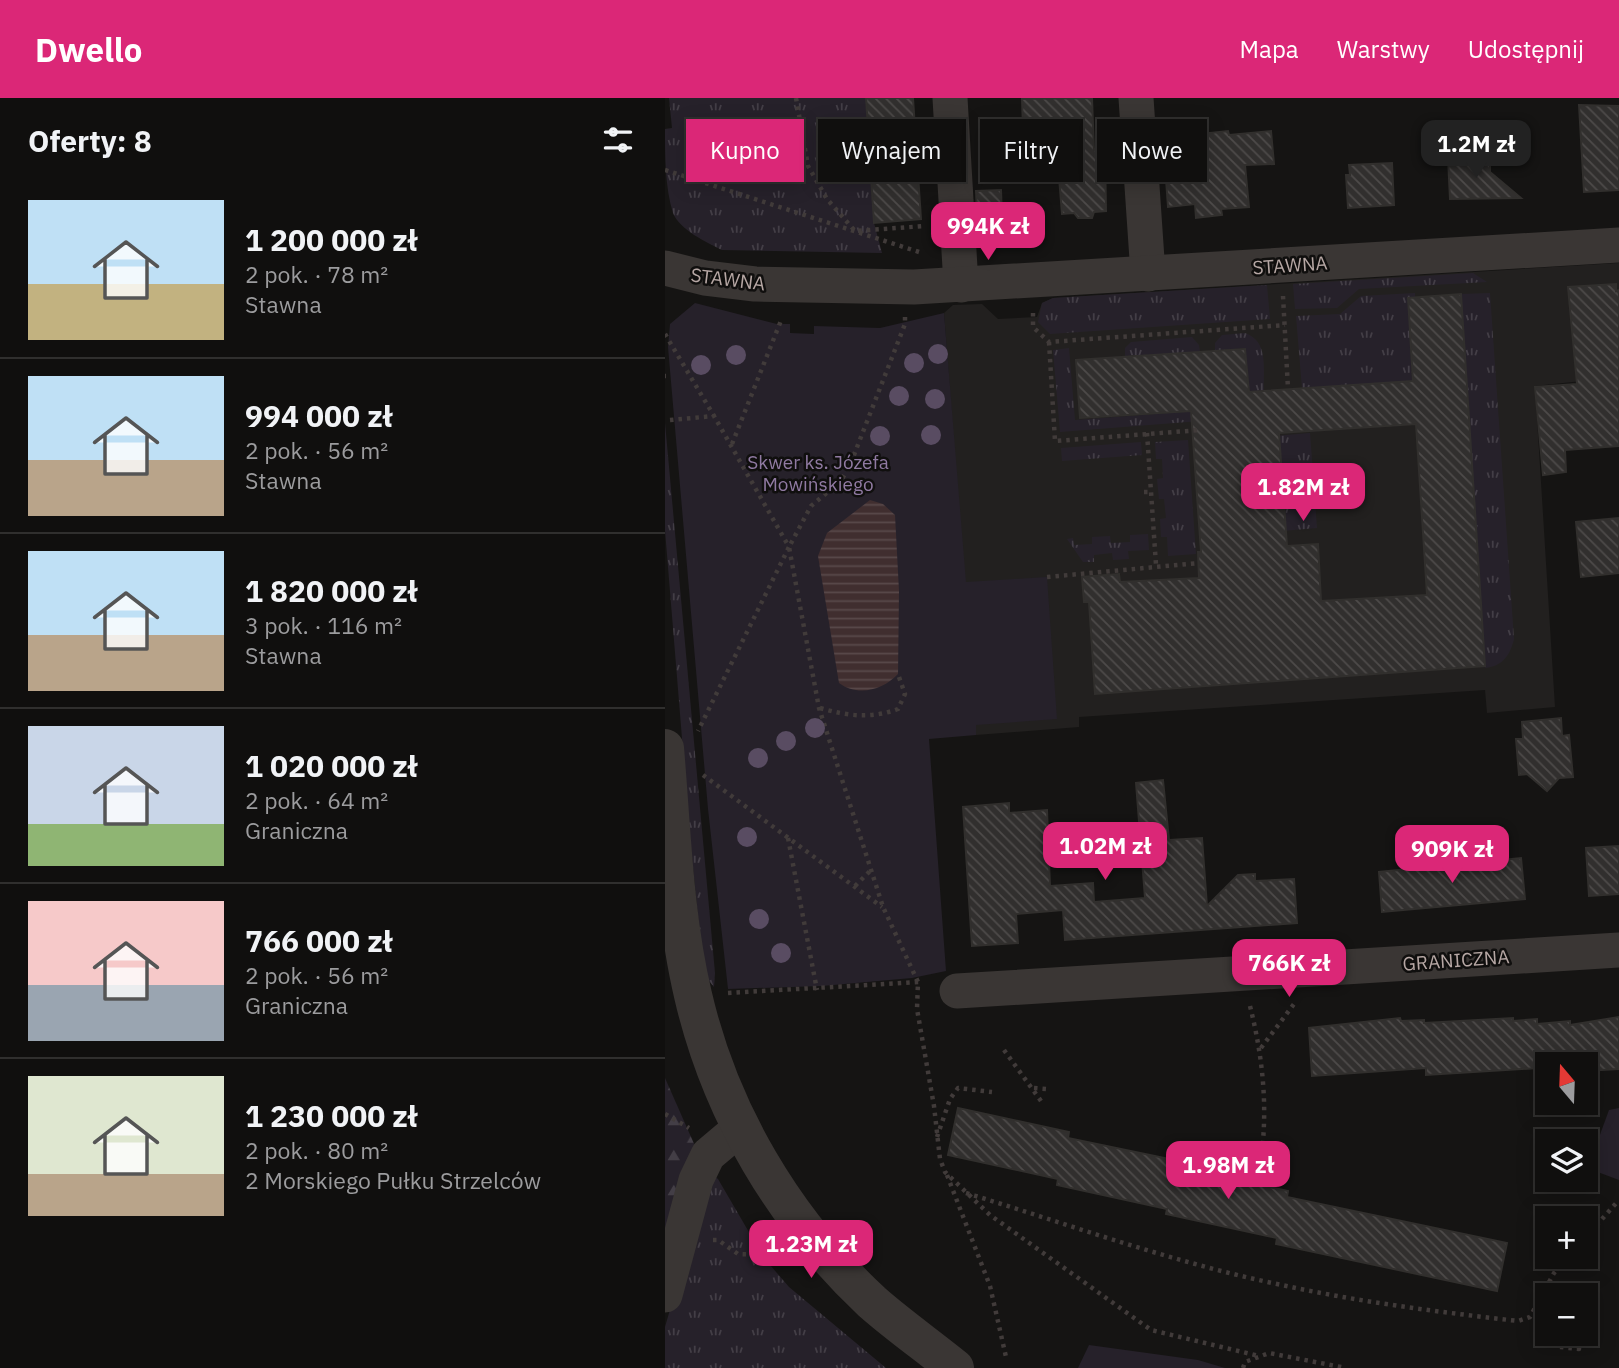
<!DOCTYPE html>
<html lang="pl">
<meta charset="utf-8">
<style>
:root{--surface:#100f0e;--page:#191817;--text:#f1f3f6;--muted:#9c9c9e;--line:#302f2e;--accent:#db2777}
body{margin:0;font-family:"IBM Plex Sans",sans-serif;background:var(--page);color:var(--text);height:100vh;display:flex;flex-direction:column;font-size:26px;white-space:nowrap}
*{box-sizing:border-box;margin:0}
p{font-size:23px;color:var(--muted)}
.icon{flex:none;width:38px;height:38px;fill:none;stroke:currentColor;stroke-width:2;stroke-linecap:round;stroke-linejoin:round}
.map{position:relative;flex:1;overflow:hidden}
.sheet{display:flex;flex-direction:column;background:var(--surface);width:665px}
.sheet>*{flex:none}
.banner{position:absolute;left:21px;top:21px;width:665px;height:63px;display:flex;gap:14px}
.needle{width:46px;rotate:341deg}
.fabs{position:absolute;left:870px;top:954px;display:grid;gap:14px}
.fabs a{display:grid;place-items:center;width:63px;height:63px;border-radius:0px;background:var(--surface);box-shadow:0 4px 18px #0003,0 0 0 2px var(--line);font-size:35px}
.price{position:absolute;translate:-50% -60px;padding:0 16px;border-radius:14px;background:var(--accent);color:#fff;font-size:23px;line-height:46px;filter:drop-shadow(0 2px 4px #0008)}
.price::after{content:'';position:absolute;left:50%;top:42px;width:21px;height:16px;margin-left:-10px;background:inherit;clip-path:polygon(0 0,100% 0,50% 100%)}
.price.selected{background:#222;color:#fff}
ul{padding:0;list-style:none}
li{display:flex;align-items:center;gap:21px;height:175px;padding:0 28px}
li+li{border-top:2px solid var(--line)}
li span{display:grid;place-items:center;flex:none;width:196px;height:140px;border-radius:0px;color:#555}
li>.icon{margin-inline-start:auto}
span .icon{width:84px;height:84px;fill:#fffc;stroke-width:1}
li b{font-size:30px}
h2{display:flex;justify-content:space-between;align-items:center;height:84px;padding:0 28px;font-size:30px}
.chip{padding:0 24px;border-radius:0px;background:var(--surface);box-shadow:0 4px 18px #0003,0 0 0 2px var(--line);font-size:24px;line-height:63px}
.chip.selected{background:var(--accent);color:#fff}
header{display:flex;align-items:center;gap:42px;box-sizing:border-box;height:98px;padding:0 35px;background:var(--accent);color:#fff}
header strong{font-size:33px}
nav{display:flex;gap:38px;margin-inline-start:auto;font-size:24px}
main{display:flex;flex:1;min-height:0}
.map>svg:first-child{display:block}
.built{fill:#22201f}
.grass{fill:url(#grass-tufts)}
.forest{fill:url(#forest-firs)}
.green{fill:#26212a}
.water{fill:url(#water-rules)}
.building{fill:url(#building-back-hatch);stroke:#312f2d;stroke-width:2;fill-rule:evenodd}
.lines{fill:none;stroke-linecap:round;stroke-linejoin:round}
.path{stroke:#413b3a;stroke-width:4.5;stroke-dasharray:3.5 5;stroke-linecap:butt}
.minor{stroke:#3a3634;stroke-width:35}
.tertiary{stroke:#3a3634;stroke-width:38}
.tree{fill:#594c62}
.labels{text-anchor:middle;dominant-baseline:central;stroke-width:5;stroke-linejoin:round;paint-order:stroke}
.street-label{font-size:19px;fill:#b6a7a4;stroke:#100f0e}
.park-label{font-size:19px;fill:#907aa2;stroke:#100f0e}
</style>
<header>
<strong>Dwello</strong>
<nav><a>Mapa</a><a>Warstwy</a><a>Udostępnij</a></nav>
</header>
<main>
<section class="sheet">
<h2>Oferty: 8<svg class="icon" aria-label="filters" viewBox="0 0 24 24"><path d="M4 7h16M4 17h16"/><circle cx="9" cy="7" r="2"/><circle cx="15" cy="17" r="2"/></svg></h2>
<ul>
<li><span style="background:linear-gradient(#bfe0f5 60%,#c2b280 0)"><svg class="icon" aria-label="home" viewBox="0 0 24 24"><path d="M3 11l9-7 9 7M6 9v11h12V9"/></svg></span><div><b>1 200 000 zł</b><p>2 pok. · 78 m²</p><p>Stawna</p></div></li>
<li><span style="background:linear-gradient(#bfe0f5 60%,#b9a48a 0)"><svg class="icon" aria-label="home" viewBox="0 0 24 24"><path d="M3 11l9-7 9 7M6 9v11h12V9"/></svg></span><div><b>994 000 zł</b><p>2 pok. · 56 m²</p><p>Stawna</p></div></li>
<li><span style="background:linear-gradient(#bfe0f5 60%,#b9a48a 0)"><svg class="icon" aria-label="home" viewBox="0 0 24 24"><path d="M3 11l9-7 9 7M6 9v11h12V9"/></svg></span><div><b>1 820 000 zł</b><p>3 pok. · 116 m²</p><p>Stawna</p></div></li>
<li><span style="background:linear-gradient(#c9d6e8 70%,#8fb573 0)"><svg class="icon" aria-label="home" viewBox="0 0 24 24"><path d="M3 11l9-7 9 7M6 9v11h12V9"/></svg></span><div><b>1 020 000 zł</b><p>2 pok. · 64 m²</p><p>Graniczna</p></div></li>
<li><span style="background:linear-gradient(#f6c9c9 60%,#9aa5b1 0)"><svg class="icon" aria-label="home" viewBox="0 0 24 24"><path d="M3 11l9-7 9 7M6 9v11h12V9"/></svg></span><div><b>766 000 zł</b><p>2 pok. · 56 m²</p><p>Graniczna</p></div></li>
<li><span style="background:linear-gradient(#dfe7d0 70%,#b9a48a 0)"><svg class="icon" aria-label="home" viewBox="0 0 24 24"><path d="M3 11l9-7 9 7M6 9v11h12V9"/></svg></span><div><b>1 230 000 zł</b><p>2 pok. · 80 m²</p><p>2 Morskiego Pułku Strzelców</p></div></li>
</ul>
</section>
<div class="map">
<svg width="954" height="1270" viewBox="0 0 954 1270">
<defs>
<pattern id="grass-tufts" width="24" height="20" patternUnits="userSpaceOnUse" patternTransform="scale(1.75)"><rect width="24" height="20" fill="#26212a"/><path d="M3 7l-1-3M5 7V3M7 7l1-3M15 17l-1-3M17 17v-4M19 17l1-3" fill="none" stroke="#433e46"/></pattern>
<pattern id="forest-firs" width="22" height="20" patternUnits="userSpaceOnUse" patternTransform="scale(1.75)"><rect width="22" height="20" fill="#26212a"/><path d="M5 1l3.5 6h-7zM16 11l3.5 6h-7z" fill="#433e46"/></pattern>
<pattern id="water-rules" width="6" height="5" patternUnits="userSpaceOnUse" patternTransform="scale(1.75)"><rect width="6" height="5" fill="#402e2f"/><path d="M0 2.5h6" fill="none" stroke="#59494a"/></pattern>
<pattern id="building-back-hatch" width="6" height="6" patternUnits="userSpaceOnUse" patternTransform="scale(1.75)"><rect width="6" height="6" fill="#312f2e"/><path d="M-1 5l2 2M0 0l6 6M5-1l2 2" fill="none" stroke="#4d4a49"/></pattern>
</defs>
<rect width="100%" height="100%" fill="#151413"/>
<!-- built -->
<polygon class="built" points="954,165 954,279 870,288 890,609 822,615 820,592 414,619 414,629 311,637 279,215 288,207 317,206 333,221 372,219 377,205 388,200"/>
<!-- grass -->
<g class="grass">
<path d="M4 0H201L209 125 217 155 57 152C41 144 15 132 8 115 0 90 0 57 0 31L7 30Z"/>
<polygon points="808,175 822,184 694,191 672,210 630,211 628,186"/>
<polygon points="602,187 605,221 385,236 373,224 377,205 388,200"/>
<polygon points="750,195 750,199 743,200 747,283 637,290 631,218 675,216 696,198"/>
<path d="M825 195 849 541C845 557 838 568 820 570L796 196Z"/>
<path d="M580 235C604 243 598 271 599 293L584 294 580 250 550 253V245L557 237Z"/>
<polygon points="527,239 534,247 535,254 460,258 460,250 466,244"/>
<polygon points="404,250 410,322 532,313 535,323 395,334 388,252"/>
<polygon points="0,325 50,875 49,889 43,882 37,857 26,750 0,432"/>
<polygon points="645,335 652,430 617,433 610,338"/>
<polygon points="523,342 531,456 503,458 502,439 496,439 495,421 501,420 499,401 494,401 492,381 498,380 497,361 491,361 490,344"/>
<polygon points="476,344 477,357 397,363 396,350"/>
<polygon points="483,436 484,452 463,453 464,461 448,462 447,455 429,457 429,464 418,464 402,441 408,440 409,447 427,446 427,439 445,438 446,445 465,444 465,437"/>
<polygon points="45,1075 53,1081 99,1160 124,1189 221,1270 0,1270 0,1229"/>
</g>
<!-- forest -->
<polygon class="forest" points="0,980 30,1048 0,1147"/>
<!-- green -->
<g class="green">
<polygon points="30,205 112,226 125,226 125,235 149,236 149,228 215,230 279,215 301,484 382,479 392,621 311,627 311,637 264,641 281,873 247,880 157,888 63,891 43,711 3,249 5,226"/>
<polygon points="954,1010 954,1082 930,1073 925,1064 944,1012"/>
<polygon points="424,1247 533,1262 560,1270 413,1270"/>
</g>
<!-- water -->
<path class="water" d="M205 402 218 406 230 417 234 493 233 576C218 592 193 599 174 585L153 458 162 435Z"/>
<!-- building -->
<g class="building">
<polygon points="201,0 248,0 256,121 209,125"/>
<polygon points="427,0 429,52 440,51 441,113 429,114 427,120 413,120 409,115 397,116 390,30 358,32 357,1"/>
<polygon points="914,7 954,8 954,92 919,94"/>
<polygon points="563,33 564,37 606,33 609,66 580,67 584,109 556,111 557,117 531,120 530,106 503,109 498,40"/>
<polygon points="783,60 825,60 825,74 856,100 785,101"/>
<polygon points="727,65 729,107 683,110 681,77 685,77 684,67"/>
<polygon points="336,92 337,118 312,119 311,93"/>
<polygon points="951,186 951,193 954,192 954,348 900,352 901,374 878,377 870,289 912,286 903,189"/>
<path d="M796 196 820 568 430 596 424 504H419L417 479 454 476 455 484 534 480 533 454H536L526 313 415 320 411 262 580 251 584 294 748 283 743 200ZM751 326 762 497 656 503 653 446 622 448 614 335Z"/>
<polygon points="954,420 954,475 916,479 911,424"/>
<polygon points="896,620 897,638 904,637 908,679 894,680 882,693 862,676 854,677 851,641 858,641 857,624"/>
<polygon points="498,682 504,742 537,740 542,808 573,777 590,776 590,783 629,781 632,825 400,842 398,812 351,816 353,845 307,848 298,709 344,705 344,715 382,712 385,788 428,785 429,804 480,800 471,685"/>
<polygon points="954,748 954,796 924,798 921,750"/>
<polygon points="856,760 860,801 717,814 714,774"/>
<polygon points="954,919 954,971 920,973 920,966 882,966 882,976 874,977 874,970 761,977 761,970 647,978 644,930 735,920 736,923 759,922 759,925 848,920 848,923 872,921 872,926 905,923 905,927"/>
<polygon points="293,1010 404,1034 403,1040 514,1063 512,1069 623,1093 622,1099 842,1145 832,1193 611,1146 612,1140 501,1116 502,1111 392,1087 393,1081 283,1057"/>
</g>
<g class="lines">
<!-- path -->
<g class="path">
<polyline points="131,0 143,68 162,101 190,133 260,128"/>
<polyline points="0,72 254,154"/>
<polyline points="618,198 623,291"/>
<polyline points="368,215 368,229 384,244 620,227"/>
<polyline points="240,219 240,226 187,362 176,383 146,408 124,449 154,610 218,809 253,884 252,911 269,1008 275,1061 280,1074 325,1117 486,1232 594,1258"/>
<polyline points="0,236 49,318"/>
<polyline points="384,244 390,343 536,332"/>
<polyline points="0,278 1,278"/>
<polyline points="5,322 49,318 124,449 33,633"/>
<polyline points="482,335 491,467"/>
<polyline points="67,346 117,220"/>
<polyline points="479,394 486,394"/>
<polyline points="382,479 534,465"/>
<path d="M155 610C182 618 206 621 233 611L240 596 234 579"/>
<polyline points="38,677 217,809"/>
<polyline points="123,740 152,892"/>
<polyline points="190,788 205,773"/>
<polyline points="63,895 254,884"/>
<path d="M585 908C598 960 603 1009 596 1062"/>
<polyline points="596,950 629,906"/>
<polyline points="339,952 376,1003"/>
<polyline points="369,990 382,991"/>
<polyline points="0,1016 24,1030"/>
<polyline points="272,1039 285,1001 293,990 327,994"/>
<polyline points="282,1077 325,1188 341,1259"/>
<path d="M301 1095C406 1127 509 1165 617 1187 694 1204 774 1214 853 1223L865 1219 889 1175 904 1158"/>
<polyline points="920,1140 954,1102"/>
<polyline points="48,1142 53,1142 73,1156 106,1157"/>
<polyline points="897,1244 898,1236"/>
<polyline points="895,1249 914,1251 914,1236"/>
<polyline points="578,1270 580,1264 604,1255 681,1270"/>
</g>
<!-- minor -->
<g class="minor">
<polyline points="285,0 296,187"/>
<polyline points="471,0 483,176"/>
<polyline points="0,170 40,180 90,186 249,189 954,147"/>
<polyline points="292,893 954,852"/>
<polyline points="0,1197 31,1082 43,1057 75,1030"/>
</g>
<!-- tertiary -->
<path class="tertiary" d="M0 650C7 731 9 817 28 897 55 1014 119 1122 207 1204 233 1227 263 1248 290 1270"/>
</g>
<!-- trees -->
<g class="tree">
<circle cx="273" cy="256" r="10"/>
<circle cx="71" cy="257" r="10"/>
<circle cx="249" cy="265" r="10"/>
<circle cx="36" cy="267" r="10"/>
<circle cx="234" cy="298" r="10"/>
<circle cx="270" cy="301" r="10"/>
<circle cx="266" cy="337" r="10"/>
<circle cx="215" cy="338" r="10"/>
<circle cx="150" cy="630" r="10"/>
<circle cx="121" cy="643" r="10"/>
<circle cx="93" cy="660" r="10"/>
<circle cx="82" cy="739" r="10"/>
<circle cx="94" cy="821" r="10"/>
<circle cx="116" cy="855" r="10"/>
</g>
<g class="labels">
<!-- street labels -->
<g class="street-label">
<text transform="translate(625 167) rotate(-4)">STAWNA</text>
<text transform="translate(63 181) rotate(7)">STAWNA</text>
<text transform="translate(791 862) rotate(-4)">GRANICZNA</text>
</g>
<!-- park labels -->
<g class="park-label">
<text x="153" y="364">Skwer ks. Józefa<tspan x="153" dy="22">Mowińskiego</tspan></text>
</g>
</g>
</svg>
<div class="fabs">
<a><svg class="needle" viewBox="-14 -14 28 28"><path d="M0-13l5 13h-10z" fill="#e53935"/><path d="M0 13l5-13h-10z" fill="#9c9c9e"/></svg></a>
<a><svg class="icon" aria-label="layers" viewBox="0 0 24 24"><path d="M12 4l9 5-9 5-9-5zM3 14l9 5 9-5"/></svg></a>
<a>+</a>
<a>−</a>
</div>
<b class="price selected" style="left:811px;top:82px">1.2M zł</b>
<b class="price" style="left:323px;top:164px">994K zł</b>
<b class="price" style="left:638px;top:425px">1.82M zł</b>
<b class="price" style="left:440px;top:784px">1.02M zł</b>
<b class="price" style="left:787px;top:787px">909K zł</b>
<b class="price" style="left:624px;top:901px">766K zł</b>
<b class="price" style="left:563px;top:1103px">1.98M zł</b>
<b class="price" style="left:146px;top:1182px">1.23M zł</b>
<div class="banner">
<a class="chip selected">Kupno</a>
<a class="chip">Wynajem</a>
<a class="chip">Filtry</a>
<a class="chip">Nowe</a>
</div>
</div>
</main>
